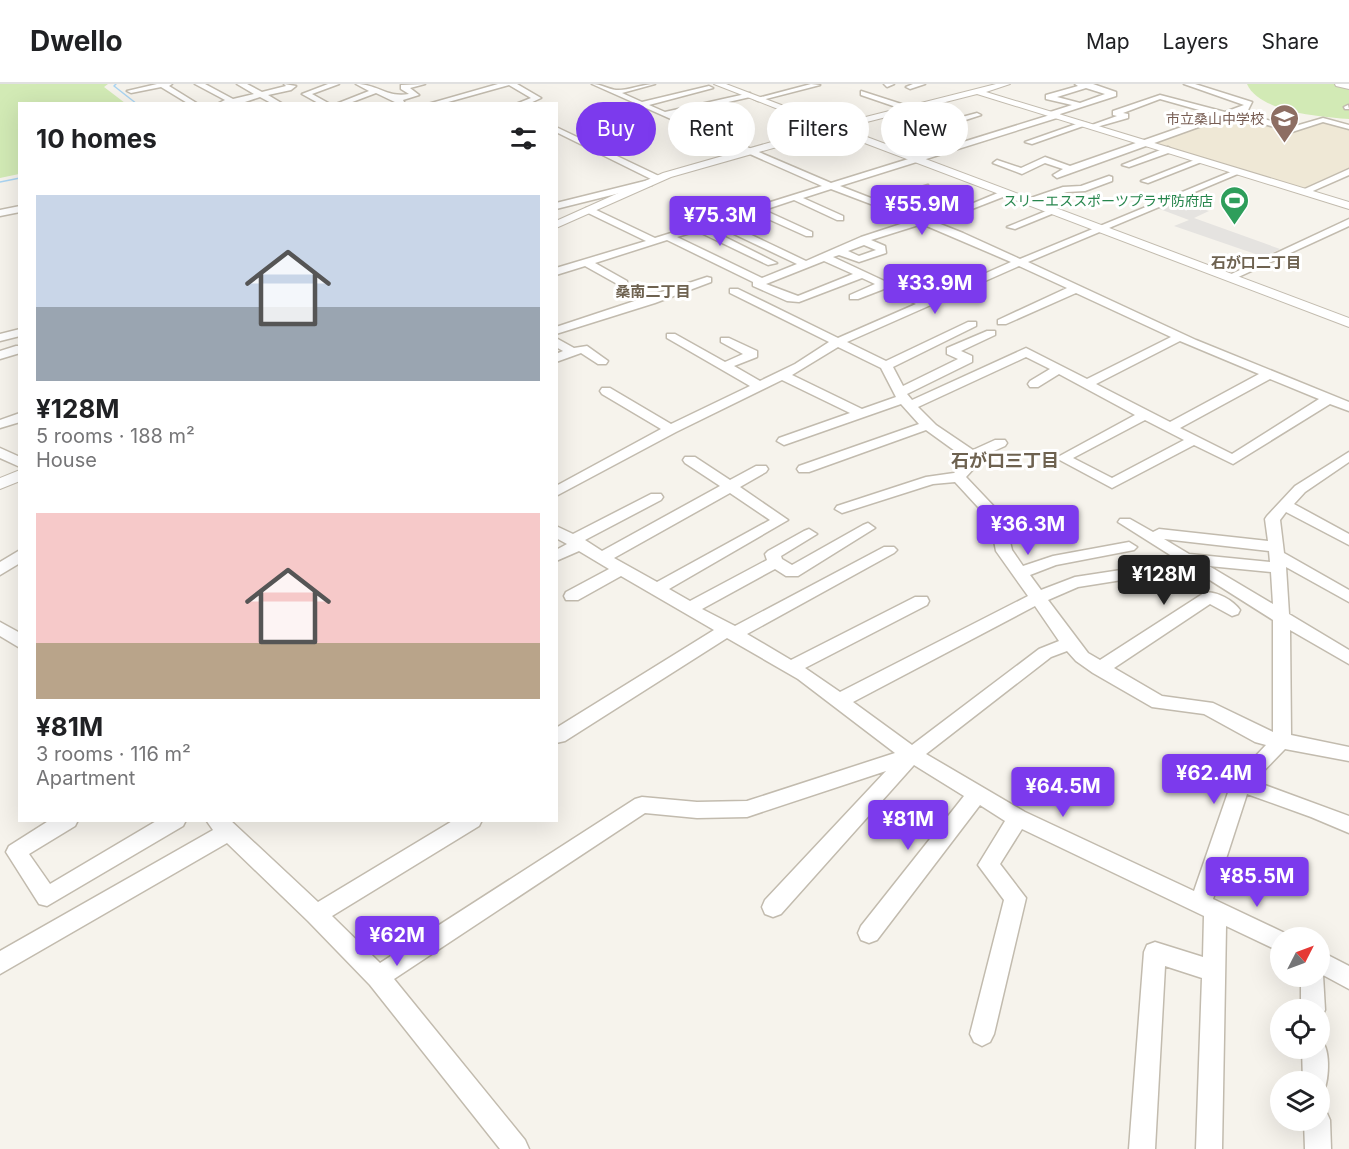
<!DOCTYPE html>
<meta charset="utf-8">
<style>
:root{--surface:#fff;--page:#f6f6f6;--text:#202124;--muted:#757577;--line:#e0e0e0;--accent:#7c3aed}
body{margin:0;font-family:Inter,"Noto Sans JP",sans-serif;background:var(--page);color:var(--text);height:100vh;display:flex;flex-direction:column;font-size:22px;white-space:nowrap}
*{box-sizing:border-box;margin:0}
p{font-size:20px;color:var(--muted)}
.icon{flex:none;width:33px;height:33px;fill:none;stroke:currentColor;stroke-width:2;stroke-linecap:round;stroke-linejoin:round}
.map{position:relative;flex:1;overflow:hidden}
.sheet{position:absolute;left:18px;top:18px;width:540px;height:720px;display:flex;flex-direction:column;background:var(--surface);border-radius:0px;box-shadow:0 6px 24px #0002}
.sheet>*{flex:none}
.hud{position:absolute;left:576px;top:18px;width:570px;height:54px;display:flex;gap:12px}
.needle{width:39px;rotate:48deg}
.buttons{position:absolute;left:1270px;top:843px;display:grid;gap:12px}
.buttons a{display:grid;place-items:center;width:60px;height:60px;border-radius:50%;background:var(--surface);box-shadow:0 6px 24px #0002;font-size:30px}
.price{position:absolute;translate:-50% -51px;padding:0 14px;border-radius:6px;background:var(--accent);color:#fff;font-size:20px;line-height:39px;filter:drop-shadow(0 2px 3px #0008)}
.price::after{content:'';position:absolute;left:50%;top:36px;width:18px;height:14px;margin-left:-9px;background:inherit;clip-path:polygon(0 0,100% 0,50% 100%)}
.price.selected{background:#222;color:#fff}
ul{padding:0;list-style:none}
li{display:grid;align-content:center;gap:12px;height:318px;padding:0 18px}
li span{display:grid;place-items:center;height:186px;border-radius:0px;color:#555}
li>.icon{margin-inline-start:auto}
span .icon{width:108px;height:108px;fill:#fffc;stroke-width:1}
li b{font-size:26px}
h2{display:flex;justify-content:space-between;align-items:center;height:72px;padding:0 18px;font-size:26px}
.pill{padding:0 21px;border-radius:27px;background:var(--surface);box-shadow:0 6px 24px #0002;font-size:21px;line-height:54px}
.pill.selected{background:var(--accent);color:#fff}
header{display:flex;align-items:center;gap:36px;box-sizing:border-box;height:84px;padding:0 30px;background:var(--surface);border-bottom:2px solid var(--line)}
header strong{font-size:28px}
nav{display:flex;gap:33px;margin-inline-start:auto;font-size:21px}
.map>svg:first-child{display:block}
.education{fill:#efe8d6}
.green{fill:#d2eab5}
.parking{fill:#e5e3e0}
.lines{fill:none;stroke-linecap:round;stroke-linejoin:round}
.stream{stroke:#a9d4f2;stroke-width:1.5}
.minor-casing{stroke:#c2bbae;stroke-width:3}
.tertiary-casing{stroke:#c2bbae;stroke-width:2}
.minor{fill:#fff;fill-rule:evenodd}
.tertiary{fill:#fff;fill-rule:evenodd}
.labels{text-anchor:middle;dominant-baseline:central;stroke-width:6;stroke-linejoin:round;paint-order:stroke}
.far-education-label{font-size:14px;fill:#785e54;stroke:#fff;text-anchor:end}
.far-leisure-label{font-size:14px;fill:#27864d;stroke:#fff;text-anchor:end}
.far-neighbourhood-label{font-size:15px;font-weight:bold;fill:#6e6250;stroke:#fff}
.neighbourhood-label{font-size:18px;font-weight:bold;fill:#6e6250;stroke:#fff}
</style>
<header>
<strong>Dwello</strong>
<nav><a>Map</a><a>Layers</a><a>Share</a></nav>
</header>
<div class="map">
<svg width="1349" height="1065" viewBox="0 0 1349 1065">
<rect width="100%" height="100%" fill="#f6f3ec"/>
<!-- education -->
<polygon class="education" points="1230,28 1292,46 1323,36 1349,43 1349,88 1303,108 1145,58"/>
<!-- green -->
<g class="green">
<polygon points="0,0 108,0 104,3 125,19 20,20 19,90 0,94"/>
<path d="M1247 0H1349V35C1321 33 1259 28 1247 0Z"/>
</g>
<!-- parking -->
<polygon class="parking" points="1177,116 1209,127 1194,134 1280,165 1264,173 1174,142 1189,136 1157,124"/>
<g class="lines">
<!-- stream -->
<g class="stream">
<polyline points="116,0 114,2 137,20"/>
<polyline points="0,98 20,94"/>
</g>
<defs>
<g id="minor">
<polygon points="157,0 172,0 169,2 198,20 189,20 161,3 131,9 127,7"/>
<polygon points="195,0 205,0 233,15 254,10 237,0 247,0 262,8 286,2 284,0 296,2 291,6 268,11 283,20 273,20 260,13 239,20 217,20 225,16"/>
<polygon points="328,0 339,0 312,10 330,20 320,20 302,10"/>
<path d="M356 0C378 0 386 14 409 10L401 5V1L425 0 410 4 419 11 403 16 405 20H399L376 9 347 20H336L369 7Z"/>
<polygon points="498,0 517,0 541,14 528,20 516,20 531,14 509,1 441,20 428,20"/>
<path d="M592 0C601 0 608 5 616 6 627 7 642 0 655 0L622 9 642 18 709 2 713 4 649 21 665 28 750 9V13L672 31 831 99 1050 31V28L1072 21 1046 15V11L1078 2 1075 0H1093L1116 8V12L1060 30V33L840 102 876 116 928 101V105L885 119 901 125 928 118V122L910 128 963 149 1020 175 1233 87 1240 89 1028 178 1196 256 1349 318V327L1330 320 1233 380 1194 361 1112 404 1056 374 1135 331 1059 290 1038 303H1030L1028 300 1030 297 1050 285 1026 273 918 323 936 341 973 366 995 356H1005L1007 359 1005 362 976 375 977 381 966 393 1003 432 1055 424 1062 428 1055 432 1006 441 1012 466 1023 482 1053 472 1129 458 1137 463 1134 466 1056 481 1030 491 1041 506 1075 493 1160 480 1166 481 1168 485 1166 489 1078 503 1048 516 1088 569 1100 576 1204 509C1216 506 1234 517 1240 526L1238 530 1232 532 1210 520 1114 584 1162 612 1213 619 1273 648V536L1118 438 1120 435H1130L1153 448 1159 445 1268 457 1265 435 1267 432 1295 402 1349 368V378L1305 408 1294 420 1349 450V461L1286 428 1280 436 1284 469 1349 506V518L1286 483 1289 530 1349 566V580L1290 546 1291 651 1349 663V677L1285 665 1254 697 1349 732V749L1311 733 1247 710 1213 815 1289 851 1290 854H1281V868L1226 842 1222 1065H1196L1202 894 1165 882 1155 1065H1129L1144 868 1147 861 1155 858 1203 873 1204 832 1022 745 1000 780 1026 814 994 950 990 958 982 962 974 958 970 950 1004 816 978 781 1005 737 980 721 877 856 869 859 861 856 858 849 861 842 964 712 914 681 781 830 773 833 765 830 762 823 765 816 886 687 747 733 697 734 645 729 394 895 525 1056 529 1065H500L370 901 308 837 227 759 0 890V867L213 746 206 736H230L318 818 454 736H482L479 742 332 832 380 879 635 715 642 713 697 718 747 717 895 669 798 595 727 554 565 657 556 659V644L714 546 621 492 578 516H566L564 512 566 508 609 485 579 467 556 477V466L567 460 556 454V442L573 450 651 410H661L663 413 661 416 585 456 602 467 720 402 685 379 683 376 685 373H695L730 396 756 382H766L768 385 766 388 740 403 788 436 669 505 690 517 767 476 765 470 768 467 804 447 809 445 817 450 781 472 782 475 792 481 863 441 868 439 875 444 798 492H786L775 485 702 525 735 542 884 463H894L897 466 894 469 747 550 791 576 915 513H927L929 517 927 521 805 584 840 608 1028 512 996 467 990 436 955 398 933 400 842 429 835 425 837 422 926 393 954 389 963 380 962 372 926 346 809 388H799L797 385 799 382 919 340 901 320 784 361 777 357 779 354 850 329 782 296 676 348 556 412V402L661 345 602 310 600 307 602 304H610L671 340 750 302 667 254V250H675L725 278 743 270 721 258V254H729L757 267V273L734 282 760 297 795 280 829 258 730 209V205H738L838 254 916 220 884 205 858 215H850V211L875 200 862 194 799 218 787 217 753 202V198L667 156 595 179 627 197V201H619L585 182 556 191V184L646 157 586 128V124H592L655 154 822 102ZM1086 4 1105 10 1080 19 1057 13ZM831 105 913 136 861 153 806 177 724 138 755 129 806 152H812V148L764 126 794 116 837 136H843V132L803 114ZM922 140 1011 178 925 216 833 173 839 171 859 178 886 169 885 162 871 156ZM715 141 797 180 762 194 677 153 697 147 768 181 777 179 707 144ZM864 161 876 166 859 172 848 167ZM824 177 853 190 798 212 766 200ZM1019 182 1067 204 998 236V240H1006L1076 209 1171 253 1087 295 1026 264 912 316 907 310 972 278V272L961 267 995 251V247H987L947 264V270L958 275 903 302 893 283 976 242V238H968L886 277 847 258ZM1180 257 1259 290 1170 338 1096 300ZM838 263 881 284 896 313 862 325 792 291ZM1270 295 1319 315 1232 370 1180 344ZM1145 336 1184 356 1112 394 1073 374ZM730 409 770 436 657 498 614 474ZM1164 455 1269 467 1270 478 1189 470ZM1209 482 1271 488 1273 520ZM1035 522 1059 557 1039 565 912 661 853 618ZM1067 567 1076 577 1093 589 1152 623 1204 630 1255 658 1266 661 1232 697 1194 807 1025 728 926 670 1051 573Z"/>
<polygon points="811,0 820,1 758,17 754,15"/>
<polygon points="884,0 894,0 887,3"/>
<polygon points="913,0 925,0 910,5 906,3"/>
<polygon points="1184,0 1195,0 1252,18 1248,26 1240,28 1292,43 1323,34 1349,41 1349,45 1323,38 1292,48 1232,31 1057,94 1053,91 1063,85 1045,79 1022,90 993,79 997,76 1021,84 1045,73 1070,82 1196,38 1171,32 1171,28 1203,36 1217,31 1160,15 1123,29 1128,30 1128,34 1093,44 1089,42 1117,32 1113,31 1113,27 1160,11 1225,28 1244,21"/>
<polygon points="861,7 951,36 977,29 981,31 916,52 913,52 913,48 943,39 861,11"/>
<polygon points="1348,21 1349,25 1345,25 1344,23"/>
<polygon points="1082,38 1089,40 1032,60 1025,58"/>
<polygon points="556,43 661,93 662,95 655,97 556,48"/>
<polygon points="1168,63 1172,66 1171,68 1129,83 1122,81"/>
<polygon points="1197,75 1204,77 1148,99 1141,97"/>
<polygon points="1349,85 1349,91 1306,110 1298,108"/>
<polygon points="1109,92 1112,93 1112,97 1085,107 1067,108 1027,120 1022,117 1063,103 1081,102"/>
<polygon points="649,96 653,99 652,101 556,125 556,119"/>
<polygon points="1005,106 1010,109 1008,111 972,125 964,123"/>
<polygon points="20,122 20,128 0,132 0,126"/>
<polygon points="1051,125 1059,127 1015,145 1007,143"/>
<polygon points="1349,135 1349,142 1234,195 1230,196 1225,193"/>
<polygon points="707,193 711,194 711,198 655,219 556,250 556,243"/>
<polygon points="20,245 20,252 0,257 0,250"/>
<polygon points="556,254 574,264 587,262 608,277 606,280 598,280 581,269 556,278 556,270 563,267 556,263"/>
<polygon points="16,262 20,262 20,269 0,275 0,267"/>
<polygon points="20,329 20,338 0,344 0,336"/>
<polygon points="0,364 20,373 20,383 0,374"/>
<polygon points="20,466 20,479 0,491 0,478"/>
<polygon points="0,538 20,549 20,564 0,552"/>
<polygon points="50,736 78,736 75,742 29,770 50,800 158,736 186,736 183,742 47,822 39,820 6,768 9,762"/>
<polygon points="1320,867 1349,882 1349,905 1323,891 1325,926 1320,935 1320,926 1301,926 1301,892 1320,892"/>
<path d="M1320 955C1331 964 1329 994 1324 1007L1320 1008V998H1303L1302 964H1320Z"/>
<polygon points="1320,1025 1326,1027 1330,1036 1331,1065 1305,1065 1304,1036 1320,1036"/>
</g>
<g id="tertiary">
<polygon points="714,0 726,0 834,41 996,0 1010,0 986,8 1349,118 1349,125 977,10 843,44 1349,234 1349,243 833,47 671,93 556,144 556,137 663,89 824,43"/>
<polygon points="1335,0 1349,0 1349,5 1336,2"/>
<polygon points="20,386 20,397 0,405 0,394"/>
</g>
</defs>
<!-- minor casing -->
<use href="#minor" class="minor-casing"/>
<!-- tertiary casing -->
<use href="#tertiary" class="tertiary-casing"/>
<!-- minor -->
<use href="#minor" class="minor"/>
<!-- tertiary -->
<use href="#tertiary" class="tertiary"/>
</g>
<!-- icons -->
<defs>
<symbol id="school-pin" viewBox="-11 -11 22 30"><path d="M0 17L-7.5 6A9.5 9.5 0 1 1 7.5 6Z" fill="#8d6e63" stroke="#fff"/><path d="M0-5L7-2L0 1L-7-2ZM-4 1L0 2.5L4 1V4Q0 6-4 4Z" fill="#fff"/></symbol>
<symbol id="stadium-pin" viewBox="-11 -11 22 30"><path d="M0 17L-7.5 6A9.5 9.5 0 1 1 7.5 6Z" fill="#2e9e5b" stroke="#fff"/><path d="M0-5a6.5 5 0 1 0 0 10a6.5 5 0 1 0 0-10ZM-3.5-1.8h7v3.6h-7Z" fill="#fff"/></symbol>
</defs>
<g fill-rule="evenodd">
<use href="#school-pin" x="1268" y="18" width="33" height="45"/>
<use href="#stadium-pin" x="1218" y="100" width="33" height="45"/>
</g>
<g class="labels">
<!-- far-education labels -->
<g class="far-education-label">
<text x="1264" y="34">市立桑山中学校</text>
</g>
<!-- far-leisure labels -->
<g class="far-leisure-label">
<text x="1213" y="116">スリーエススポーツプラザ防府店</text>
</g>
<!-- far-neighbourhood labels -->
<g class="far-neighbourhood-label">
<text x="1256" y="178">石が口二丁目</text>
<text x="653" y="207">桑南二丁目</text>
</g>
<!-- neighbourhood labels -->
<g class="neighbourhood-label">
<text x="1005" y="376">石が口三丁目</text>
</g>
</g>
</svg>
<div class="buttons">
<a><svg class="needle" viewBox="-14 -14 28 28"><path d="M0-13l5 13h-10z" fill="#e53935"/><path d="M0 13l5-13h-10z" fill="#757577"/></svg></a>
<a><svg class="icon" aria-label="locate" viewBox="0 0 24 24"><circle cx="12" cy="12" r="6"/><path d="M12 2v4M12 18v4M2 12h4M18 12h4"/></svg></a>
<a><svg class="icon" aria-label="layers" viewBox="0 0 24 24"><path d="M12 4l9 5-9 5-9-5zM3 14l9 5 9-5"/></svg></a>
</div>
<b class="price" style="left:922px;top:152px">¥55.9M</b>
<b class="price" style="left:720px;top:163px">¥75.3M</b>
<b class="price" style="left:935px;top:231px">¥33.9M</b>
<b class="price" style="left:1028px;top:472px">¥36.3M</b>
<b class="price selected" style="left:1164px;top:522px">¥128M</b>
<b class="price" style="left:1214px;top:721px">¥62.4M</b>
<b class="price" style="left:1063px;top:734px">¥64.5M</b>
<b class="price" style="left:908px;top:767px">¥81M</b>
<b class="price" style="left:1257px;top:824px">¥85.5M</b>
<b class="price" style="left:397px;top:883px">¥62M</b>
<div class="hud">
<a class="pill selected">Buy</a>
<a class="pill">Rent</a>
<a class="pill">Filters</a>
<a class="pill">New</a>
</div>
<section class="sheet">
<h2>10 homes<svg class="icon" aria-label="filters" viewBox="0 0 24 24"><path d="M4 7h16M4 17h16"/><circle cx="9" cy="7" r="2"/><circle cx="15" cy="17" r="2"/></svg></h2>
<ul>
<li><span style="background:linear-gradient(#c9d6e8 60%,#9aa5b1 0)"><svg class="icon" aria-label="home" viewBox="0 0 24 24"><path d="M3 11l9-7 9 7M6 9v11h12V9"/></svg></span><div><b>¥128M</b><p>5 rooms · 188 m²</p><p>House</p></div></li>
<li><span style="background:linear-gradient(#f6c9c9 70%,#b9a48a 0)"><svg class="icon" aria-label="home" viewBox="0 0 24 24"><path d="M3 11l9-7 9 7M6 9v11h12V9"/></svg></span><div><b>¥81M</b><p>3 rooms · 116 m²</p><p>Apartment</p></div></li>
</ul>
</section>
</div>
